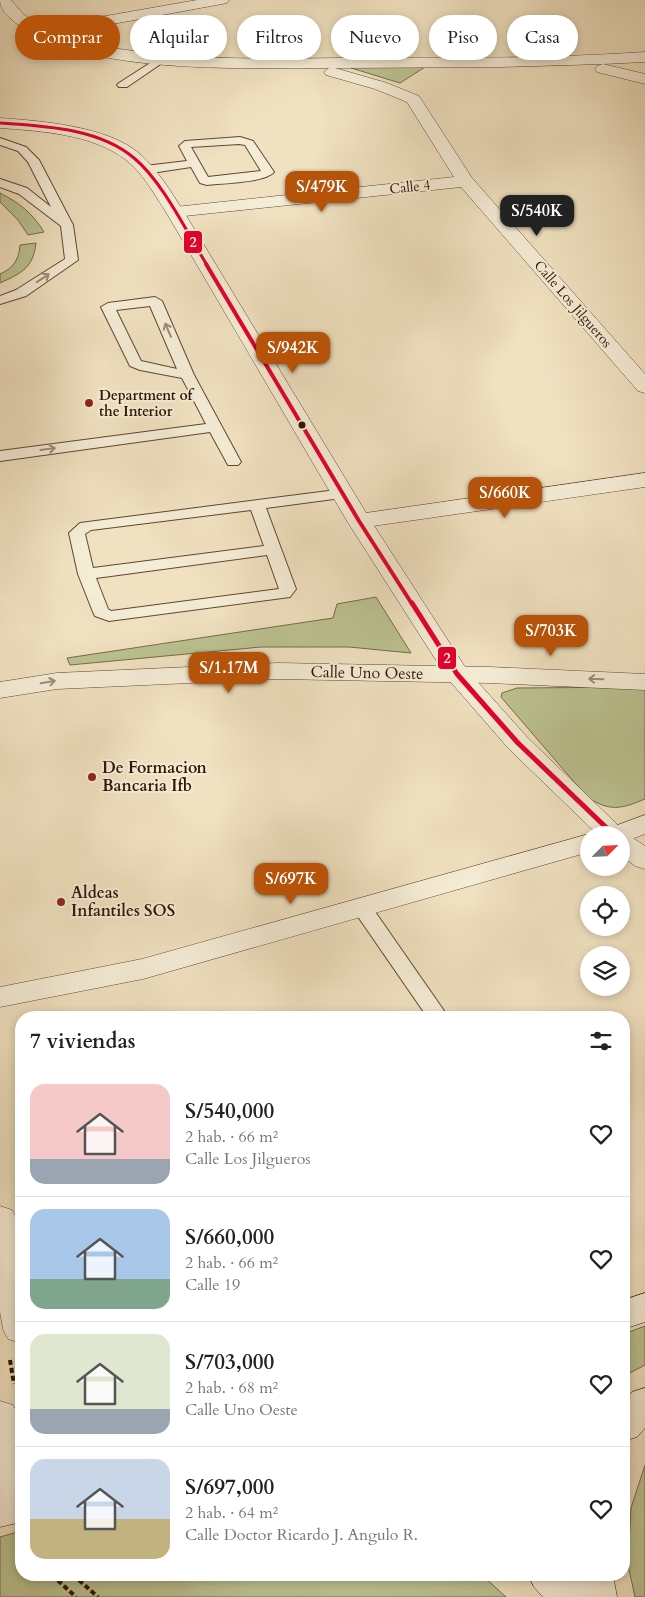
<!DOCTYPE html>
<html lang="es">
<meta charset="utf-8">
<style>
:root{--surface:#fff;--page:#f6f6f6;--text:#222;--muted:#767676;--line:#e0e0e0;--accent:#b45309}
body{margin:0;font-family:Cardo,serif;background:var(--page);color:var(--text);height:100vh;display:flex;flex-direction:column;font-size:19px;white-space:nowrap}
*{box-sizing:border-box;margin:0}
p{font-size:16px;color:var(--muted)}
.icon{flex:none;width:28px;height:28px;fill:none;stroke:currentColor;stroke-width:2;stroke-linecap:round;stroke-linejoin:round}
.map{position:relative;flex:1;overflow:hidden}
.sheet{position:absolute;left:15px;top:1011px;width:615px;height:570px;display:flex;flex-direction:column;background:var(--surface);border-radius:20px;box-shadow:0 2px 8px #0003}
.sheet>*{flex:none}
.banner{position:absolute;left:15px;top:15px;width:615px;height:45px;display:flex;gap:10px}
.needle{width:32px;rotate:66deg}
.controls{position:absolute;left:580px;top:826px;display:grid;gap:10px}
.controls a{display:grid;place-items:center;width:50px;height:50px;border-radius:50%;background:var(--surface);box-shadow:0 2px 8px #0003;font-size:25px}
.price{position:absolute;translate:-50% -42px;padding:0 11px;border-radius:10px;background:var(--accent);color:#fff;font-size:16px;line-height:32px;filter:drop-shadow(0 1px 2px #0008)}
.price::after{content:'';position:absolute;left:50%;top:30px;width:15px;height:11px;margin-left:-8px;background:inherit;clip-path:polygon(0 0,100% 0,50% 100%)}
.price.selected{background:#222;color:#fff}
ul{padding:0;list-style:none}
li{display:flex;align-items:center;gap:15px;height:125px;padding:0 15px}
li+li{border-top:1px solid var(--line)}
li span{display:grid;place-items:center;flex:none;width:140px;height:100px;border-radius:15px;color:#555}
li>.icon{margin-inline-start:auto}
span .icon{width:60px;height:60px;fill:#fffc;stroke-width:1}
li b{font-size:21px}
h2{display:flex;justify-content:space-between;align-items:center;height:60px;padding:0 15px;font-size:21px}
.tag{padding:0 18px;border-radius:22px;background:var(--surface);box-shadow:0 2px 8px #0003;font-size:18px;line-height:45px}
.tag.selected{background:var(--accent);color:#fff}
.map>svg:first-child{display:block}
.green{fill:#bcc291;stroke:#766b4a}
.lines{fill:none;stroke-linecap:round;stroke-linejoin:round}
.service-casing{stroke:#614732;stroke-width:2}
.pedestrian-casing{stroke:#614732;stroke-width:1}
.minor-casing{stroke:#614732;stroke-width:1}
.tertiary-casing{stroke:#614732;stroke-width:1}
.secondary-casing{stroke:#311402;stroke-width:1}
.path{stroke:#311402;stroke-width:4;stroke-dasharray:5 3;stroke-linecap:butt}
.service{fill:#f5ecd6;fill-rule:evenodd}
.pedestrian{fill:#f5ecd6;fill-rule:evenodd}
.minor{fill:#f5ecd6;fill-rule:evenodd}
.tertiary{fill:#f5ecd6;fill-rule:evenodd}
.secondary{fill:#f5ecd6;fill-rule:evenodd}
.bus-1-far2-casing{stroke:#f5ecd6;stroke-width:5.5}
.bus-1-far1-casing{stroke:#f5ecd6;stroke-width:7}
.bus-1-casing{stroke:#f5ecd6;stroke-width:9}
.bus-1-far2{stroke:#e4002b;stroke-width:3}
.bus-1-far1{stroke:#e4002b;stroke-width:4}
.bus-1{stroke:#e4002b;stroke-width:5}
.oneway{stroke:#9d8b77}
.poi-dot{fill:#8f2418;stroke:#f5ecd6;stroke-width:2}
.bus-dot{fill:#311402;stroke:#f5ecd6;stroke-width:2}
.labels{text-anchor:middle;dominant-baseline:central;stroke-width:4;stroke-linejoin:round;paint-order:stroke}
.far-street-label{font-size:14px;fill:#311402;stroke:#f5ecd6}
.far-poi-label{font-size:14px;font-weight:bold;fill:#311402;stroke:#f5ecd6;text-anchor:start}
.street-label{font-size:16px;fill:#311402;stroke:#f5ecd6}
.poi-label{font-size:16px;font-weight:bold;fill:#311402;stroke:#f5ecd6;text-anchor:start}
.line-badge{stroke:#f5ecd6;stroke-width:2}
.badge-label{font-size:14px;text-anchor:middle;font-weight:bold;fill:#fff}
</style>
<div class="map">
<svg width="645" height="1597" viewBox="0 0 645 1597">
<rect width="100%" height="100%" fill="#f0e1c0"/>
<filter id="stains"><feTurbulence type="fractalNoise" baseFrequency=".004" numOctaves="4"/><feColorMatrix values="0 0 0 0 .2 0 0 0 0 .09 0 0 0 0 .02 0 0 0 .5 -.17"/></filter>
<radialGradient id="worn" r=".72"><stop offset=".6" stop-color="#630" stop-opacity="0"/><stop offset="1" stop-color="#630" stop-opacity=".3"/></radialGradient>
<!-- green -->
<g class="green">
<polygon points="355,66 425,67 400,83 351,68"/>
<path d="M0 193C20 203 33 214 44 232L28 235 18 220 0 202Z"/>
<path d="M36 243C33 268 22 273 0 283V274C14 268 19 259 20 245Z"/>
<polygon points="376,597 411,653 349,647 261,647 70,665 67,658 333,618 337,604"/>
<path d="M645 687V799C621 809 610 812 587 797L501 697 502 693 517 688Z"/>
<polygon points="645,1326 645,1365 624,1376 624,1334"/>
<polygon points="645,1465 645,1597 635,1597 628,1565 631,1508"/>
<polygon points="21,1531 21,1575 482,1575 506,1597 0,1597 0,1537"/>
</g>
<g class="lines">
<defs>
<g id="service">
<polygon points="161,56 165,57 166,59 165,61 127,87 119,87 117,85 119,83"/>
<path d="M240 137 253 141 274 172C264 183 223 183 207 185L200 183 191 167 145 174 139 170 145 166 187 161 179 146 185 141ZM239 144 245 145 261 171 208 177 191 147Z"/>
<polygon points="0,138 26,147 39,160 73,225 78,260 26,296 0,304 0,296 16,290 65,259 61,226 19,194 0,187 0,179 27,188 51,207 28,162 18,151 0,145"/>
<path d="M155 297 162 301 194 375 241 462 238 465H228L210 432 0 461V451L206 424 182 378 140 370 130 366 101 307 108 303ZM150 306 177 369 141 361 116 310Z"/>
<path d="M344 489 349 491 352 494 349 497 266 508 296 589 290 597 109 621 95 616 93 612 78 574 69 533 80 523ZM251 510 264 546 93 568 85 534 91 530ZM267 555 279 589 111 611 108 609 96 578Z"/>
<polygon points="362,902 369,903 449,1018 428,1018 352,908 355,903"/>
</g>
<g id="pedestrian">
<polygon points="0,1206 12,1210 17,1219 21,1240 21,1343 8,1339 3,1329 0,1312"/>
<polygon points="0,1401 13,1405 19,1416 21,1430 21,1522 16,1523 2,1519 0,1514"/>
</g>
<g id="minor">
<path d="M0 0H11L23 14 43 27 197 0H229L227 3 222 4 58 34C83 44 109 48 135 51 203 60 271 59 339 58 441 58 543 59 645 52V62L603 64 645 74V84L597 72 595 69 597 66 603 64 502 67 335 68 387 83 419 96 472 178 645 374V393L638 391 461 187 175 217 169 216 166 212 169 208 175 207 454 177 407 102 375 89 326 75 324 72 329 68C245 68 85 75 17 24 9 17 0 11 0 0Z"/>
<polygon points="645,473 645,487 359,528 351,526 347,521 351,516 359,514"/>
<polygon points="278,663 490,667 645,674 645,690 490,683 278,679 57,689 0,698 0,682 57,673"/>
<polygon points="645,815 645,834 621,843 621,835 603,835 607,829"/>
<polygon points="589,834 592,835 589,835 589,852 143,979 0,1007 0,987 142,959"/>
</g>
<path id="tertiary" d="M0 118C41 121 108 126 140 154 158 170 171 192 184 212L371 521 467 670 527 737 627 834 645 846V869L635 866 621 855V835H598L509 749 448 679 347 521 166 212C154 194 143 173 126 160 93 134 41 131 0 128Z"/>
<g id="secondary">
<polygon points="645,1293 645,1322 624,1329 624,1300"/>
<polygon points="645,1388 645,1428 637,1437 624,1441 624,1401 632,1392"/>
<polygon points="21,1490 21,1522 0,1527 0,1495"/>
<polygon points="528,1575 613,1575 617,1597 543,1597 534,1587"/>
</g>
</defs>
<!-- service casing -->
<use href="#service" class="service-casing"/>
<!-- pedestrian casing -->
<use href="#pedestrian" class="pedestrian-casing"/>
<!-- minor casing -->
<use href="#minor" class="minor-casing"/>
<!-- tertiary casing -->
<use href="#tertiary" class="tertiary-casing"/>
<!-- secondary casing -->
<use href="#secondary" class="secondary-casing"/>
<!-- path -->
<g class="path">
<polyline points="10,1360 14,1384"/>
<polyline points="52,1575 76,1597"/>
<polyline points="73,1575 98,1597"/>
</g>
<!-- service -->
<use href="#service" class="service"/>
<!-- pedestrian -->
<use href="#pedestrian" class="pedestrian"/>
<!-- minor -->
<use href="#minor" class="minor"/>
<!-- tertiary -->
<use href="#tertiary" class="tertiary"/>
<!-- secondary -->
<use href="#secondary" class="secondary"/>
<defs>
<path id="bus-1-far2" d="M0 123C44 126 99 128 134 158 163 182 187 233 207 265"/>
<polyline id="bus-1-far1" points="206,264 359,521 412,604"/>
<polyline id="bus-1" points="412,603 457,674 518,743 614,835"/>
</defs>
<!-- bus-1-far2 casing -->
<use href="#bus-1-far2" class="bus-1-far2-casing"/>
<!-- bus-1-far1 casing -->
<use href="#bus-1-far1" class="bus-1-far1-casing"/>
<!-- bus-1 casing -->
<use href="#bus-1" class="bus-1-casing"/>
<!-- bus-1-far2 -->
<use href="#bus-1-far2" class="bus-1-far2"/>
<!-- bus-1-far1 -->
<use href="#bus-1-far1" class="bus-1-far1"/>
<!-- bus-1 -->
<use href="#bus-1" class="bus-1"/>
</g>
<!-- one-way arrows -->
<defs><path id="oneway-shaft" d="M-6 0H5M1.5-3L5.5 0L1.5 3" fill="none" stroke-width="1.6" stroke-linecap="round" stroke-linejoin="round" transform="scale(1.25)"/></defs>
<g class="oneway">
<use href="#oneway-shaft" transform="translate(43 278) rotate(-33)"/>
<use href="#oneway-shaft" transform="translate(168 330) rotate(-113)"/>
<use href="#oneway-shaft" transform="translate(48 449) rotate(-8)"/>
<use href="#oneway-shaft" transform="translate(596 679) rotate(-178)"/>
<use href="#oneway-shaft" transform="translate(48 682) rotate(-9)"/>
</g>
<!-- markers -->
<g class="poi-dot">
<circle cx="89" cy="403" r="5"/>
<circle cx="92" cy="777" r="5"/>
<circle cx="61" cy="902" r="5"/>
</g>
<circle class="bus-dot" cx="302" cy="425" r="4.5"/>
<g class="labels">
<!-- far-street labels -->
<g class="far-street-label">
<text transform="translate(410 187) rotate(-6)">Calle 4</text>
<text transform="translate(573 304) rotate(49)">Calle Los Jilgueros</text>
</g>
<!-- far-poi labels -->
<g class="far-poi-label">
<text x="99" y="395">Department of<tspan x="99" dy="16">the Interior</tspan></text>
</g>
<!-- street labels -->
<g class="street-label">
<text transform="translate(367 673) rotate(1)">Calle Uno Oeste</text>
</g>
<!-- poi labels -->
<g class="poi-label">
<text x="102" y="768">De Formacion<tspan x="102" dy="18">Bancaria Ifb</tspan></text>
<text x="71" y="893">Aldeas<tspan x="71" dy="18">Infantiles SOS</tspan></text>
</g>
</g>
<g class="line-badge">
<rect x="183" y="230" width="20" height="24" rx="5" fill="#e4002b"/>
<rect x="437" y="646" width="20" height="24" rx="5" fill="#e4002b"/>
</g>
<g class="badge-label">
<text x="193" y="247">2</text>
<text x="447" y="663">2</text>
</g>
<rect width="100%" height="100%" filter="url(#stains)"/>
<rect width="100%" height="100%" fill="url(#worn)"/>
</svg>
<div class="controls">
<a><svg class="needle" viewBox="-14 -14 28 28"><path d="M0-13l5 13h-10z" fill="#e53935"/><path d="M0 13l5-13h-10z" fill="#767676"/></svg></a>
<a><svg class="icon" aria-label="locate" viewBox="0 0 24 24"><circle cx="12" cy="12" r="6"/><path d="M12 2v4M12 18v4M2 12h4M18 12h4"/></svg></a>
<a><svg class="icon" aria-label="layers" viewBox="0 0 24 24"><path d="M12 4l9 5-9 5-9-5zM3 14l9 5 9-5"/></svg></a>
</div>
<b class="price" style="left:322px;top:213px">S/479K</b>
<b class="price selected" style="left:537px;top:237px">S/540K</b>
<b class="price" style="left:293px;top:374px">S/942K</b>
<b class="price" style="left:505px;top:519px">S/660K</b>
<b class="price" style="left:551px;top:657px">S/703K</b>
<b class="price" style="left:229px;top:694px">S/1.17M</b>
<b class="price" style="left:291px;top:905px">S/697K</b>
<div class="banner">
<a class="tag selected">Comprar</a>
<a class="tag">Alquilar</a>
<a class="tag">Filtros</a>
<a class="tag">Nuevo</a>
<a class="tag">Piso</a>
<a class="tag">Casa</a>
</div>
<section class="sheet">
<h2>7 viviendas<svg class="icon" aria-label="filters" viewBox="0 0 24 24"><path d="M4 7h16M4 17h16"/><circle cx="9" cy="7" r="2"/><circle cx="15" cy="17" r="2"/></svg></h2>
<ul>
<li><span style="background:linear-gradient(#f6c9c9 75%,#9aa5b1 0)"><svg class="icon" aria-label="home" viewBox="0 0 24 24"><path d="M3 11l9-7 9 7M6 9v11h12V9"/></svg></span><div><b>S/540,000</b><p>2 hab. · 66 m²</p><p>Calle Los Jilgueros</p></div><svg class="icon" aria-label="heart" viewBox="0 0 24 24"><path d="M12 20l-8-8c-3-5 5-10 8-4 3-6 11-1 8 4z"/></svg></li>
<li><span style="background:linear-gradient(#a9c7e8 70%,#7fa58c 0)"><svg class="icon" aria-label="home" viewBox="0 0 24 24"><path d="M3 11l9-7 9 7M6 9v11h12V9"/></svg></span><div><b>S/660,000</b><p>2 hab. · 66 m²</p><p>Calle 19</p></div><svg class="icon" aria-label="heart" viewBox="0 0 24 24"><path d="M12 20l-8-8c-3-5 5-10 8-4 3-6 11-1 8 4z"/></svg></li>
<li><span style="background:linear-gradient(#dfe7d0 75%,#9aa5b1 0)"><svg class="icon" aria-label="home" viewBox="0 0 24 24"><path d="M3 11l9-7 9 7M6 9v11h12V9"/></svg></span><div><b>S/703,000</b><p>2 hab. · 68 m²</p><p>Calle Uno Oeste</p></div><svg class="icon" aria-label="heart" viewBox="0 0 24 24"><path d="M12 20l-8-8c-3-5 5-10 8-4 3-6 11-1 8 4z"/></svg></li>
<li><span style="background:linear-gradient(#c9d6e8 60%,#c2b280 0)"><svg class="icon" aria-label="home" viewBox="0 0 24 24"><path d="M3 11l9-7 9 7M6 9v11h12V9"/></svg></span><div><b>S/697,000</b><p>2 hab. · 64 m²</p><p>Calle Doctor Ricardo J. Angulo R.</p></div><svg class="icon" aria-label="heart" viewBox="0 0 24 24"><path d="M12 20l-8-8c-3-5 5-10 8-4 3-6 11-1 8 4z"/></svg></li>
</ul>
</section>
</div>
